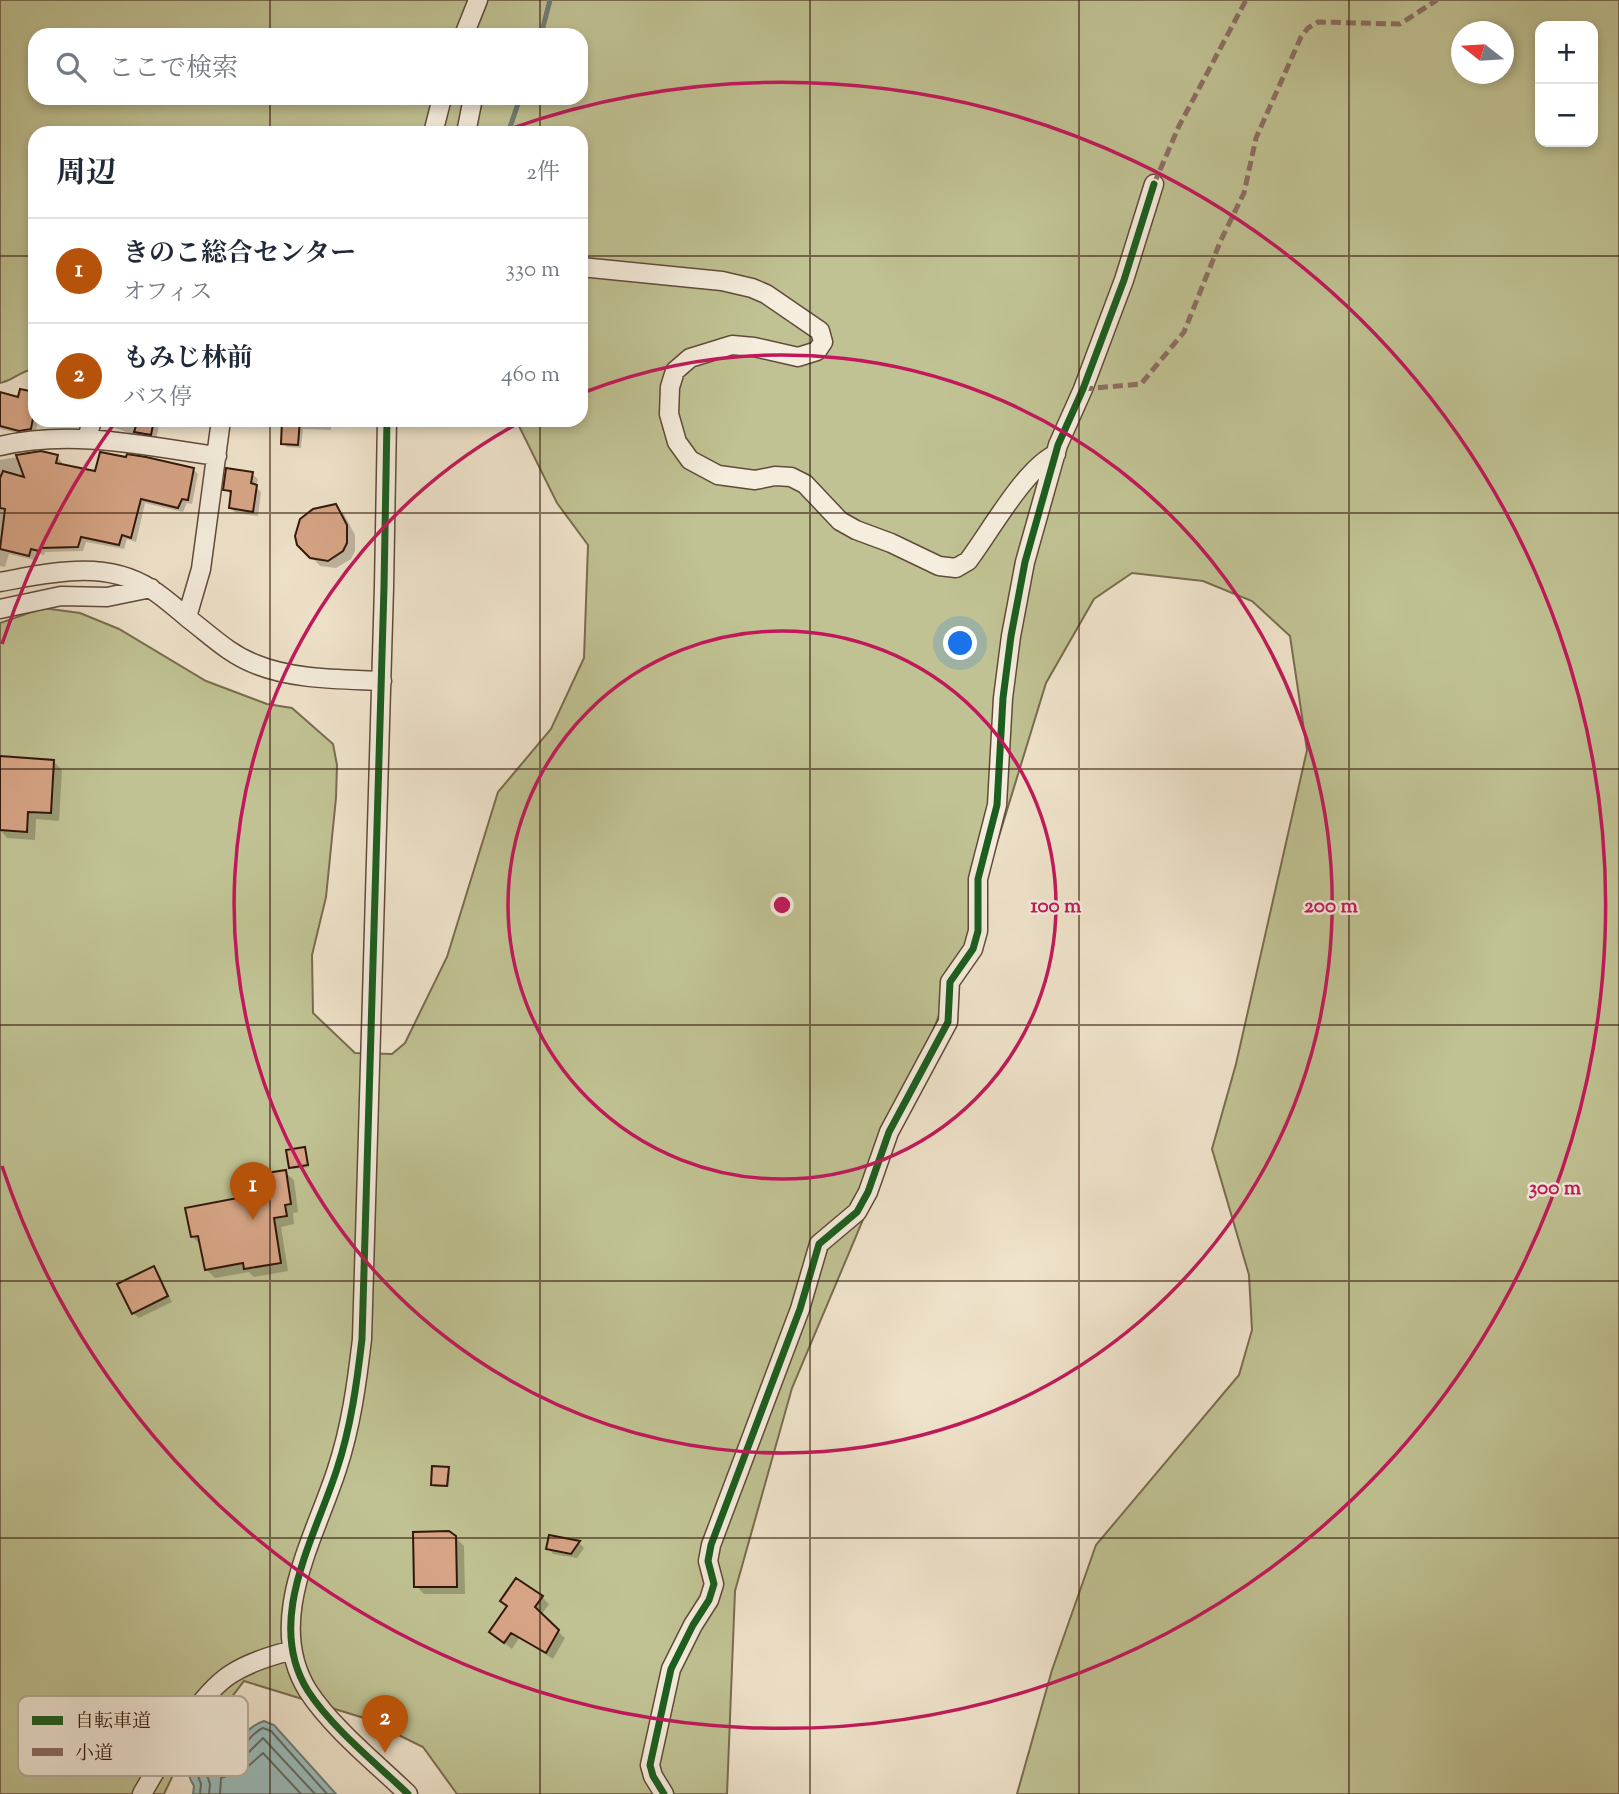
<!DOCTYPE html>
<html lang="ja">
<meta charset="utf-8">
<style>
:root{--surface:#fff;--page:#f2f2f3;--text:#1f2937;--muted:#747a83;--line:#e0e1e3;--accent:#b45309}
body{margin:0;font-family:"Sorts Mill Goudy","Noto Serif JP",serif;background:var(--page);color:var(--text)}
.controls{position:absolute;right:21px;top:21px;display:grid;overflow:hidden;border-radius:14px;box-shadow:0 4px 10px #0003}
.controls button{width:63px;height:63px;display:grid;place-items:center;padding:0;border:0;border-bottom:2px solid var(--line);background:var(--surface);color:var(--text);font:35px sans-serif}
.compass{position:absolute;left:1451px;top:21px;width:63px;height:63px;border-radius:50%;background:var(--surface);box-shadow:0 4px 10px #0003;rotate:287deg}
.you{position:absolute;left:961px;top:644px;width:24px;height:24px;margin:-18px;border:5px solid #fff;border-radius:50%;background:#1a73e8;box-shadow:0 0 0 10px #1a73e833}
.badge{display:grid;place-items:center;width:46px;height:46px;border-radius:50%;background:var(--accent);color:#fff;font-size:23px;font-weight:700}
.pin{position:absolute;translate:-50% -58px;filter:drop-shadow(0 2px 4px #0008)}
.pin::after{content:'';position:absolute;top:37px;width:24px;height:21px;background:inherit;clip-path:polygon(0 0,100% 0,50% 100%)}
.list{margin:0;padding:0;list-style:none}
h2{display:flex;justify-content:space-between;align-items:center;height:91px;margin:0;padding:0 28px;font-size:30px}
h2 small{font-size:23px;font-weight:400;color:var(--muted)}
.list li{display:grid;grid-template-columns:46px 1fr auto;gap:21px;align-items:center;box-sizing:border-box;height:105px;padding:0 28px;border-top:2px solid var(--line)}
.list b{display:block;font-size:26px;white-space:nowrap}
.list p{margin:0;font-size:23px;white-space:nowrap;color:var(--muted)}
.list em{font-size:23px;font-style:normal;color:var(--muted)}
.icon{flex:none;width:38px;height:38px;fill:none;stroke:currentColor;stroke-width:2;stroke-linecap:round;stroke-linejoin:round}
.map{position:relative;flex:none;width:1619px;height:1794px;overflow:hidden}
.search{position:absolute;background:var(--surface);box-shadow:0 4px 10px #0003;left:28px;top:28px;width:560px;height:77px;display:flex;align-items:center;gap:18px;box-sizing:border-box;padding:0 24px;border-radius:21px;color:var(--muted);font-size:26px}
.panel{position:absolute;background:var(--surface);box-shadow:0 4px 10px #0003;left:28px;top:126px;width:560px;height:301px;border-radius:21px}
.map>svg:first-child{display:block}
.green{fill:#c0c293;stroke:#796c4e;stroke-width:2;fill-rule:evenodd}
.water{fill:#9abdbc;stroke:#707b75;stroke-width:2}
.shadow{fill:#0003}
.lines{fill:none;stroke-linecap:round;stroke-linejoin:round}
.shore{stroke:#666a63;stroke-width:2}
.stream{stroke:#707b75;stroke-width:5}
.building{fill:#d7a586;stroke:#32170a;stroke-width:2}
.minor-casing{stroke:#614a3a;stroke-width:21}
.minor{stroke:#f5eddd;stroke-width:18}
.quiet{stroke:#8d6e63;stroke-width:5;stroke-dasharray:10 5;stroke-linecap:butt}
.cycleway-casing{stroke:#f5eddd;stroke-width:11}
.cycleway{stroke:#1b5e20;stroke-width:7}
.grid{fill:none;stroke:#32170a;stroke-width:2;stroke-opacity:0.55}
.ring{fill:none;stroke:#c2185b;stroke-width:3.5}
.key{fill:#f5eddd;stroke:#baad9e;stroke-width:2}
.key-label{font-size:19px;fill:#32170a}
.centre{fill:#c2185b;stroke:#f5eddd;stroke-width:3.5}
.ring-label{font-size:21px;text-anchor:middle;font-weight:bold;fill:#c2185b;stroke:#f5eddd;stroke-width:5;stroke-linejoin:round;paint-order:stroke}
</style>
<div class="map">
<svg width="1619" height="1794" viewBox="0 0 1619 1794">
<rect width="100%" height="100%" fill="#efe3cb"/>
<filter id="stains"><feTurbulence type="fractalNoise" baseFrequency=".00286" numOctaves="4"/><feColorMatrix values="0 0 0 0 .2 0 0 0 0 .09 0 0 0 0 .02 0 0 0 .5 -.17"/></filter>
<radialGradient id="worn" r=".72"><stop offset=".6" stop-color="#630" stop-opacity="0"/><stop offset="1" stop-color="#630" stop-opacity=".3"/></radialGradient>
<path class="green" d="M0,0H1619V1794H1017L1052,1670L1096,1545L1239,1375L1252,1330L1249,1275L1212,1149L1236,1064L1307,750L1290,636L1252,601L1203,581L1132,573L1094,599L1046,683L969,934L865,1215L792,1388L735,1591L727,1794H457L423,1747L364,1718L244,1681L174,1773L164,1794H0V623L43,608L80,613L119,629L206,681L267,704L292,708L333,744L337,765L336,798L326,897L312,955L313,1013L355,1053L392,1054L405,1043L447,957L498,792L551,729L584,658L588,545L557,503L516,420H581V133H35V369C21,370 13,381 0,383ZM1540,26H1593V142H1540ZM1462,32H1504V74H1462ZM35,35H581V98H35Z"/>
<path class="water" d="M264,1721L274,1725L336,1794H193L194,1786C189,1778 187,1773 193,1765C208,1746 219,1757 233,1745C244,1736 249,1726 264,1721Z"/>
<path class="shadow" d="M29,385H35V420H58V424L38,422L35,434L26,435L0,429V394L20,399L28,392Z
M108,420H157L160,422L156,439L141,437L112,427Z
M284,420H331V430L303,429L301,448L287,447L282,443Z
M41,453L57,457L62,462L61,466L96,473L193,469L198,474L192,504L187,503L183,512L145,503L136,542L127,539L124,549L86,542L83,551L45,552L44,555L36,553L34,560L9,554L5,567L0,566V460Z
M252,474L258,479L256,487L261,492L258,516L236,513L230,508L232,495L225,489Z
M335,506L344,514L355,535V551L351,559L336,568L320,566L299,544Z
M0,758L54,762L62,770L59,821L36,819L35,840L7,838L0,830Z
M304,1149L309,1167L293,1169L290,1167Z
M285,1172L294,1180L298,1212L293,1213L294,1224L281,1227L288,1271L254,1277L249,1272L215,1278L207,1270L202,1246L192,1237Z
M153,1268L158,1273L172,1302L139,1318L133,1313Z
M448,1469L450,1471L449,1487H435L433,1484Z
M455,1537L464,1546L465,1594H424L416,1586Z
M550,1537L579,1543L584,1548L577,1558L553,1554L548,1548Z
M542,1597L549,1604L541,1615L565,1638L553,1659L519,1638L512,1649L491,1632L508,1607Z"/>
<g class="lines">
<path class="shore" d="M200,1794L201,1784L197,1773C209,1754 218,1763 234,1754C246,1747 250,1733 263,1728L271,1731L327,1794
M209,1794L210,1784L207,1775L210,1769L240,1761L263,1738L315,1794
M220,1794L221,1778L245,1769L263,1753L301,1794"/>
<path class="stream" d="M541,35L550,0
M508,133L520,98"/>
</g>
<path class="building" d="M20,389L35,392V408L31,429L19,431L0,426V392L18,397Z
M138,420H154L151,435L134,432Z
M282,420H300L298,445L281,444Z
M41,451L58,455L56,463L95,471L100,452L126,457L127,454L146,457L194,468L188,500L182,499L178,508L141,499L131,538L122,535L119,545L81,537L78,547L40,548L39,551L31,549L29,556L0,549L5,509L0,508V478L3,471L24,477L16,455Z
M226,468L253,472L251,483L257,485L253,512L229,508L231,491L223,490Z
M336,504L347,525V543L343,551L328,561L310,558L297,545L295,536L300,519L313,509Z
M0,756L54,760L51,813L28,812L27,832L0,830Z
M305,1147L308,1165L289,1168L286,1150Z
M286,1170L291,1204L285,1205L287,1216L274,1218L281,1263L244,1269L243,1263L205,1270L198,1236L191,1237L185,1208L243,1197L241,1177Z
M154,1266L168,1296L132,1314L117,1284Z
M432,1466L449,1467L447,1486L431,1485Z
M449,1531L456,1536L457,1587H414L413,1532Z
M549,1535L580,1541L571,1554L546,1549Z
M516,1578L543,1596L535,1607L559,1630L546,1653L511,1633L504,1643L489,1632L507,1606L500,1601Z"/>
<g class="lines">
<defs>
<path id="minor" d="M464,35L478,0
M433,133L442,98
M466,133L473,98
M581,267L722,281L752,288L766,294L820,331L823,342L817,351L798,357L754,347L732,345L690,358L675,371L670,387L669,414L677,442L690,460L718,475L755,480L775,476L791,477L805,484L840,521L856,530L891,543L939,566L956,568L968,561C990,532 1025,468 1056,454
M387,420L384,587L362,1339C357,1382 351,1427 337,1469C315,1538 264,1621 308,1691C332,1728 377,1764 408,1794
M87,439L92,420
M0,446C72,429 145,446 217,456
M0,582C50,573 105,559 151,589C164,597 177,609 189,619C210,635 229,654 255,664C294,680 340,679 382,681
M0,609L61,596L107,597L151,588
M187,617L201,569L221,420
M142,1794C162,1759 198,1695 231,1674C250,1662 271,1656 292,1650
M664,1794L653,1776L650,1765L671,1669L693,1625L709,1600L714,1584L708,1561L711,1545L800,1309L819,1244L857,1212L868,1192L889,1132L948,1022L950,982L973,949L978,931V879L997,805L1003,698L1011,636L1025,562L1058,445L1083,389L1124,280L1154,184"/>
</defs>
<use href="#minor" class="minor-casing"/>
<use href="#minor" class="minor"/>
<path class="quiet" d="M1154,184L1179,126L1246,0
M1083,389L1141,384L1184,332L1221,240L1244,193L1256,138L1301,37L1308,28L1318,22L1400,24L1437,0"/>
<defs>
<path id="cycleway" d="M387,420L384,587L362,1339C357,1382 351,1427 337,1469C315,1538 264,1621 308,1691C332,1728 377,1764 408,1794
M664,1794L653,1776L650,1765L671,1669L693,1625L709,1600L714,1584L708,1561L711,1545L800,1309L819,1244L857,1212L868,1192L889,1132L948,1022L950,982L973,949L978,931V879L997,805L1003,698L1011,636L1025,562L1058,445L1083,389L1124,280L1154,184"/>
</defs>
<use href="#cycleway" class="cycleway-casing"/>
<use href="#cycleway" class="cycleway"/>
</g>
<path class="grid" d="M270,0V35M540,0V35M810,0V1794M1079,0V1794M1349,0V1794M270,98V133M540,98V133M0,256H35M581,256H1619M270,420V1794M540,420V1794M0,513H1619M0,769H1619M0,1025H1619M0,1281H1619M0,1538H1619"/>
<g class="ring">
<circle cx="782" cy="905" r="274"/>
<path d="M585 392A549 549 0 1 1 524 420"/>
<path d="M2 644A823 823 0 0 1 116 421M501 132A823 823 0 1 1 2 1166"/>
</g>
<rect x="18" y="1696" width="230" height="80" rx="10" class="key"/>
<rect x="32" y="1716" width="31" height="9" fill="#1b5e20"/>
<rect x="32" y="1748" width="31" height="8" fill="#8d6e63"/>
<g class="key-label">
<text x="75" y="1727">自転車道</text>
<text x="75" y="1759">小道</text>
</g>
<circle cx="782" cy="905" r="10" class="centre"/>
<g class="ring-label">
<text x="1056" y="912">100 m</text>
<text x="1331" y="912">200 m</text>
<text x="1555" y="1194">300 m</text>
</g>
<rect width="100%" height="100%" filter="url(#stains)"/>
<rect width="100%" height="100%" fill="url(#worn)"/>
</svg>
<div class="controls">
<button>+</button>
<button>−</button>
</div>
<svg class="compass" viewBox="-18 -18 36 36"><path d="M0-13l5 13h-10z" fill="#e53935"/><path d="M0 13l5-13h-10z" fill="#747a83"/></svg>
<div class="you"></div>
<div class="pin badge" style="left:253px;top:1220px">1</div>
<div class="pin badge" style="left:385px;top:1753px">2</div>
<div class="search"><svg class="icon" aria-label="search" viewBox="0 0 24 24"><circle cx="10" cy="10" r="6"/><path d="M15 15l6 6"/></svg>ここで検索</div>
<section class="panel">
<h2>周辺<small>2件</small></h2>
<ul class="list">
<li><span class="badge">1</span><div><b>きのこ総合センター</b><p>オフィス</p></div><em>330 m</em></li>
<li><span class="badge">2</span><div><b>もみじ林前</b><p>バス停</p></div><em>460 m</em></li>
</ul>
</section>
</div>
